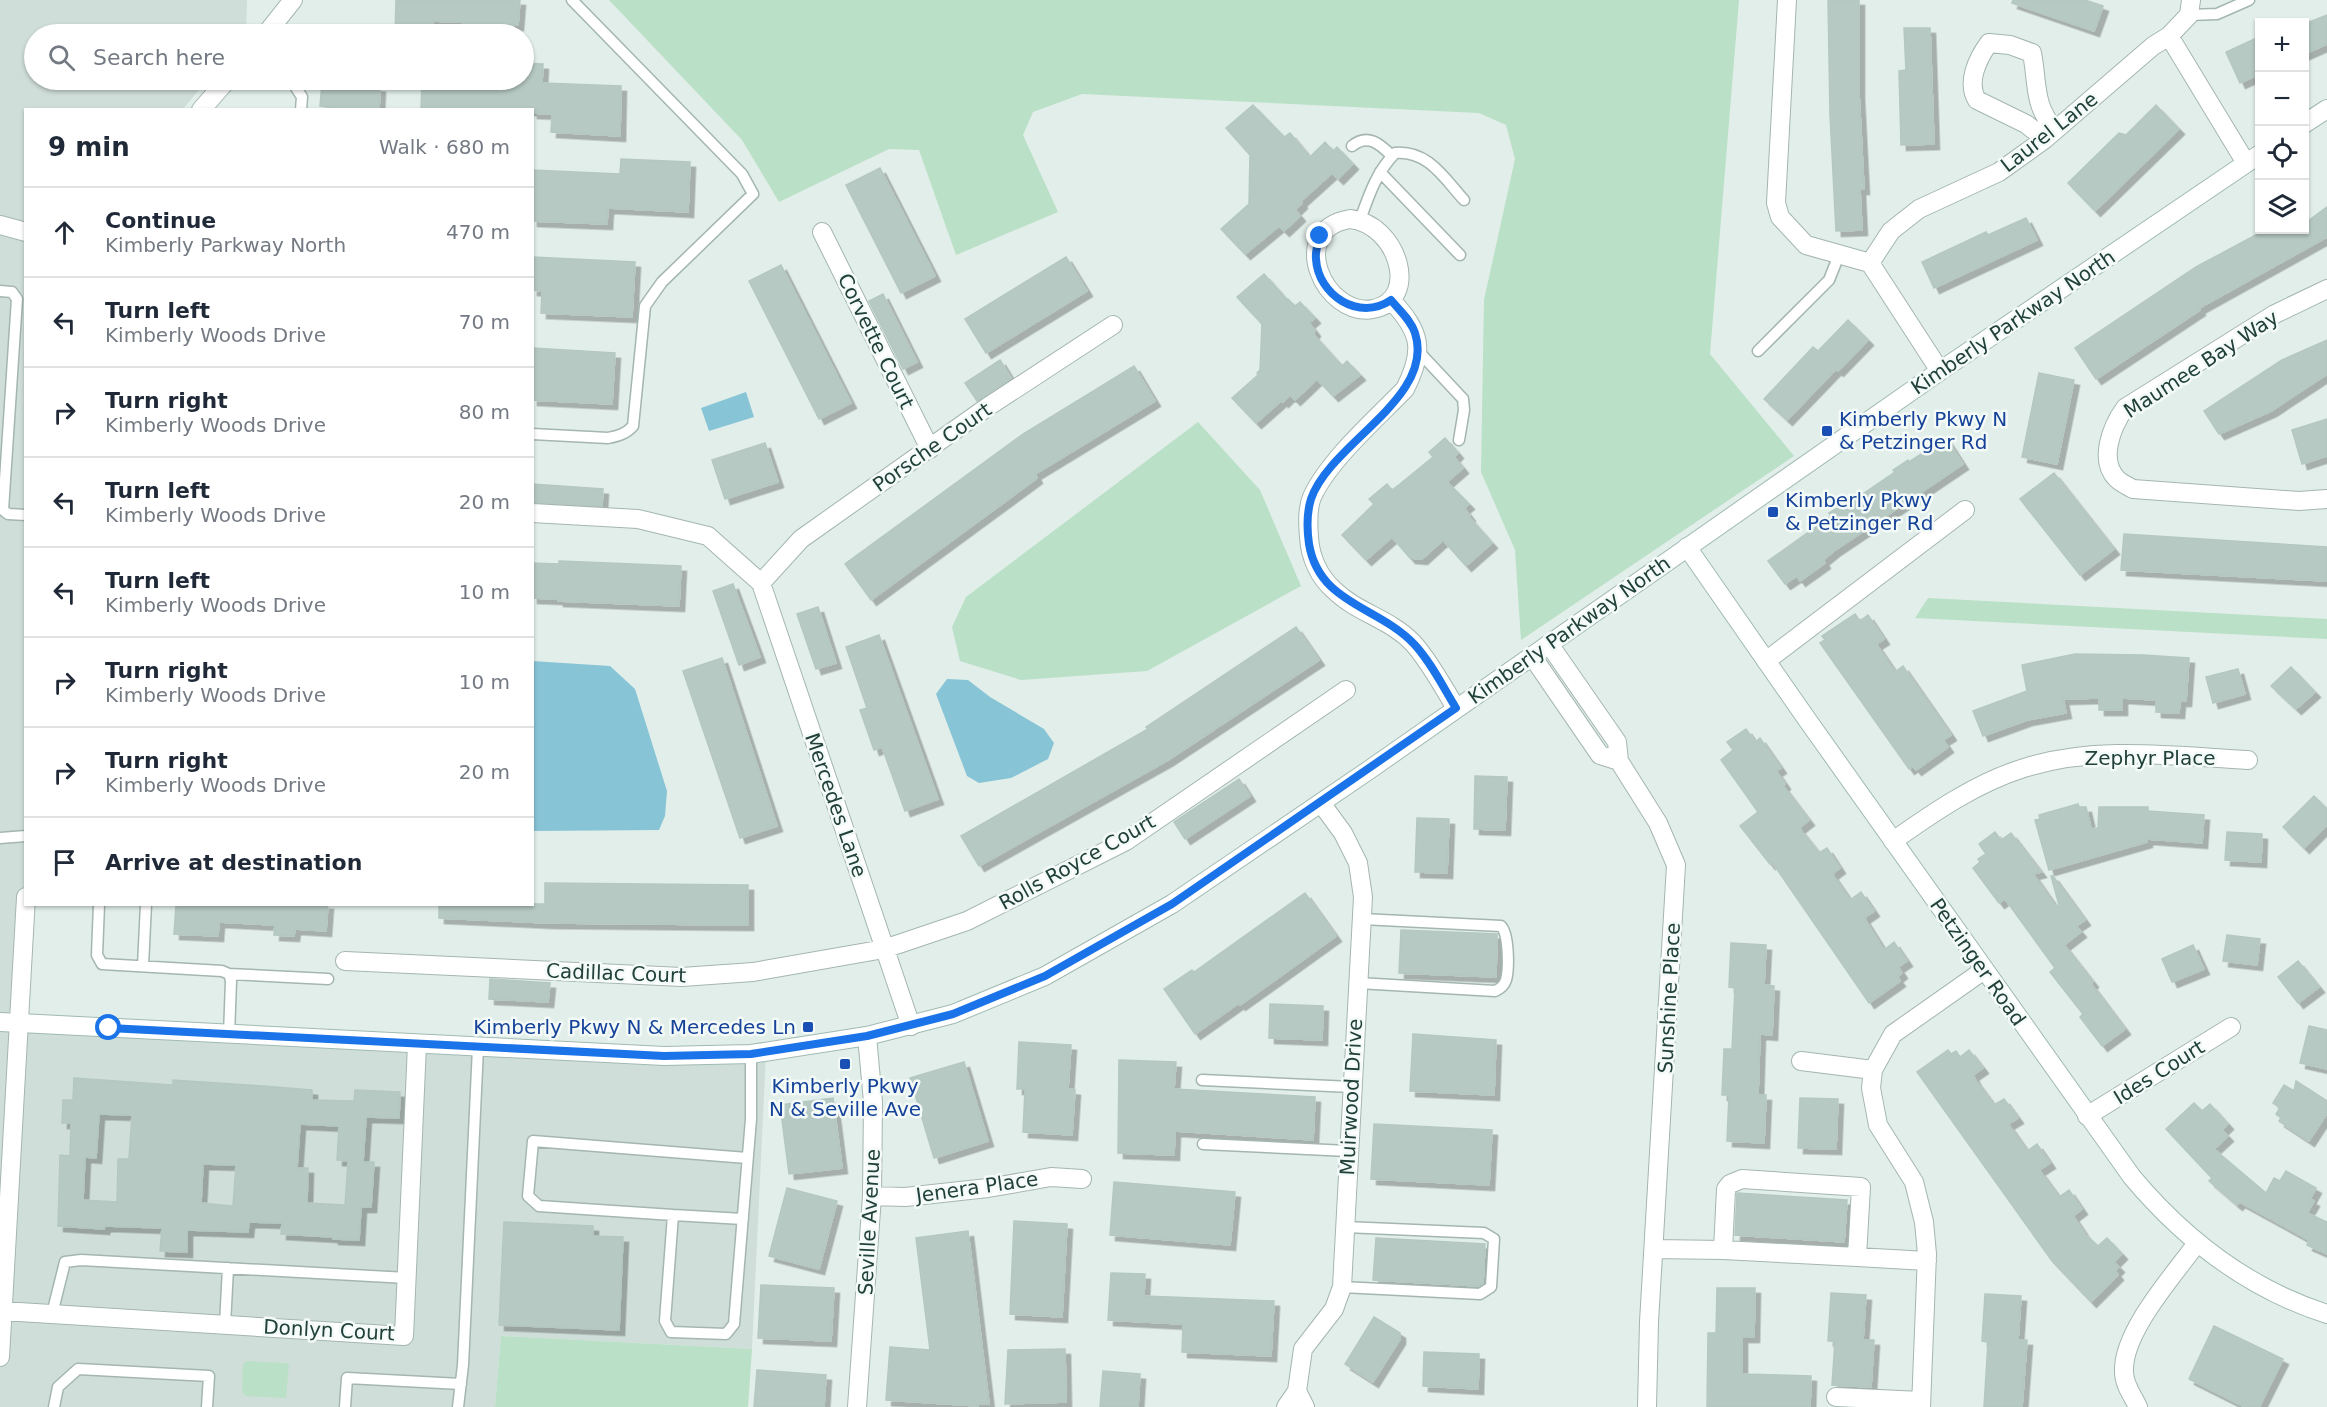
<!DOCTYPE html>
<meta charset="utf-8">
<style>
:root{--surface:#fff;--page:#f6f6f7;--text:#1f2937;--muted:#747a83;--line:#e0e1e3}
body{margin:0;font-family:"DejaVu Sans",sans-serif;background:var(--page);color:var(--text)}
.controls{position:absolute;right:18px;top:18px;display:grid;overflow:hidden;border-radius:0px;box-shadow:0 2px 4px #0004}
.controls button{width:54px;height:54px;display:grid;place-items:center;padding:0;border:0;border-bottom:2px solid var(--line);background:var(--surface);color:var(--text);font:30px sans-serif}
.stop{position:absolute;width:18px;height:18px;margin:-14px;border:4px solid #1a73e8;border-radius:50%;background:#fff}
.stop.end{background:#1a73e8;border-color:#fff;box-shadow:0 2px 6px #0008}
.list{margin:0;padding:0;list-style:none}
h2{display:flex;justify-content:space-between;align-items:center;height:78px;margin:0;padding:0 24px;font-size:26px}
h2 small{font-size:20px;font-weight:400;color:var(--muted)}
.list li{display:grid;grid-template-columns:39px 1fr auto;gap:18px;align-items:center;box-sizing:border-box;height:90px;padding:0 24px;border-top:2px solid var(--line)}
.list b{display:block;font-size:22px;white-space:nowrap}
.list p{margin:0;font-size:20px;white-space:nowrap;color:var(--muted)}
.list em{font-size:20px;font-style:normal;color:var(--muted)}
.icon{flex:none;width:33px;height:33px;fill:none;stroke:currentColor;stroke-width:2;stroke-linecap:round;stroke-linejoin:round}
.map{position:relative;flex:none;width:2327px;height:1407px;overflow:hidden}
.search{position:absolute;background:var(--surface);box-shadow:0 2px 4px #0004;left:24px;top:24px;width:510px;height:66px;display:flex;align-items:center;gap:15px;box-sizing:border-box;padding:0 21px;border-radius:33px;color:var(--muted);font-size:22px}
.panel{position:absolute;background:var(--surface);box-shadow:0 2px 4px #0004;left:24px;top:108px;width:510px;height:798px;border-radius:0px}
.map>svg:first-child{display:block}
.built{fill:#d0ded9}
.green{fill:#bae0c7}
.water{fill:#87c4d6}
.building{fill:#b7c9c3;stroke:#b4c8c1;stroke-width:1.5;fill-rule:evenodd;filter:url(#shadow)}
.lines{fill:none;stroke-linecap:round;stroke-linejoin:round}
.lane-casing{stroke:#a4b6b1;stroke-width:13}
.street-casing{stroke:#a4b6b1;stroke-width:20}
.secondary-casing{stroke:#a0bab3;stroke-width:20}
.lane{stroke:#fff;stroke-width:10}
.street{stroke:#fff;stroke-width:18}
.secondary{stroke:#fff;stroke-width:18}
.route{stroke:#1a73e8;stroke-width:8}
.transit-dot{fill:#1a4fb4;stroke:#f3faf7;stroke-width:2}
.labels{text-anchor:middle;stroke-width:5;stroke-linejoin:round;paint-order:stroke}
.street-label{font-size:20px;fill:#21403a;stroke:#f3faf7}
.transit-label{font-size:20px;fill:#164399;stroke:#f3faf7;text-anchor:start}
</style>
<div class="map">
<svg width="2327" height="1407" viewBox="0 0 2327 1407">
<defs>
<filter id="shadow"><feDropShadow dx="5.5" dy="5.5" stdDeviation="0" flood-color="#0004"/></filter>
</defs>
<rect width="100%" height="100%" fill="#e2eee9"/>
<path class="built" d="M0,0H247L246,32L244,34H34V80H207L183,109L26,110V877L18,1025L766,1052L752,1349L501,1336L495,1407H0Z"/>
<path class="green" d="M609,0H1739L1710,354L1794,456L1521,640L1515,550L1481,472L1484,300L1515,159L1506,125L1479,113L1082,94L1033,112L1023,135L1058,212L956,255L919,150L889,149L779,202L742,140Z
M1198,422L1260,490L1301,586L1147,671L1021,680L960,661L952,627L966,597Z
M1928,598L2327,619V639L1915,618Z
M501,1336L752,1349L748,1407H495Z
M246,1361L286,1363L289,1365L286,1398L245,1396L242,1391L243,1364Z"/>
<path class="water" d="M746,392L754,417L709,431L701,408Z
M532,661L610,666L635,689L667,791L665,816L659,830L533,831Z
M947,679L968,680L990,697L1044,729L1054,743L1048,759L1011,778L979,783L967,776L936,694Z"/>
<path class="building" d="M396,0H520L518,25L433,21V34H395Z
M1828,0H1859V93L1864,189H1860L1862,230L1836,231L1830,115Z
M2013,0H2085L2103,6L2094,31L2012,3Z
M2327,15V44L2304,54V24Z
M1904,28H1930L1934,144L1901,145L1899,71L1906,70Z
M2259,37V74L2240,83L2226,52Z
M524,63L543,64L542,83L621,86L620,136L551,132L552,114L532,113V110H421L422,80H524Z
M322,83L380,87L379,110H328L329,107L320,106Z
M1253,105L1284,137L1290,133L1310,157L1325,142L1333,151L1337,147L1353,164L1338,179L1332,173L1301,201L1302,203L1295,210L1300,216L1284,231L1279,226L1245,254L1221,229L1249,204L1250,155L1226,128Z
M2156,105L2179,129L2095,211L2068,183L2119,133L2126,135Z
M621,159L690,162L688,212L608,208L607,224L532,221V170L620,174Z
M880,168L935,276L901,293L846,185Z
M2327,207V237L2199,308L2200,310L2096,379L2075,348L2196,267L2265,230H2304V224Z
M2026,218L2037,240L1934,288L1922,262L1986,232L1988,235Z
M532,257L635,262L632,317L541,313L542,291L532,290Z
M1066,257L1087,291L986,353L965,319Z
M781,265L851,403L819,419L749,281Z
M1264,274L1287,300L1288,299L1295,306L1300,302L1315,318L1309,323L1315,331L1313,334L1342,366L1347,361L1360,375L1333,396L1317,379L1295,400L1290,395L1283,402L1282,400L1256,423L1232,398L1258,375L1257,373L1260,370L1262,324L1237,297Z
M883,294L917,362L903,369L869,301Z
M1848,320L1868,340L1838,371L1836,369L1787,420L1764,399L1813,347L1818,351Z
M2327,340V374L2271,411L2219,434L2204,411L2282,360Z
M532,348L615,353L612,404L532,400Z
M1000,360L1011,378L977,401L965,383Z
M1134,366L1155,401L1035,474L1037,478L871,600L845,564L1023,434Z
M2039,373L2074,380L2057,464L2022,457Z
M2327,419V456L2302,464L2292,430Z
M1445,438L1458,453L1454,457L1463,468L1447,482L1469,504L1464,508L1470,516L1469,517L1492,543L1466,566L1443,540L1422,559L1410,558L1392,537L1366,560L1342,535L1374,504L1369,499L1387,484L1392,490L1400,484L1433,457L1429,452Z
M1946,438L1963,464L1834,551L1823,560L1825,563L1800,581L1797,576L1785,584L1768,561L1831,516L1829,513L1844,504L1845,506L1895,472L1893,470L1908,460L1909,462Z
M765,443L778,482L725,499L712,460Z
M2054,473L2114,549L2080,575L2020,499Z
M532,484L603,489L602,506L532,502Z
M2124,534L2327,547V581L2121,570Z
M559,561L681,566L679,606L558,601V599L532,598V563L559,564Z
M733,584L760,657L739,665L713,591Z
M818,607L836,663L816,669L797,614Z
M1855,614L1860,621L1868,615L1884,639L1876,644L1895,672L1903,666L1951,735L1943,740L1948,747L1916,770L1913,766L1909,769L1820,643L1825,640L1822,636Z
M1296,627L1319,660L1168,760L979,866L961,836L1148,729L1146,727Z
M879,635L938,799L905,811L882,747L874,750L860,710L867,708L846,647Z
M2075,654L2143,655L2189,658L2186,701H2180L2179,713L2156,712V700L2122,698V710H2099V698L2063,699L2066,713L2027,720L1983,736L1973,711L2027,691L2022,665Z
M722,658L777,826L740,838L683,671Z
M2291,667L2315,692L2296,709L2271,686Z
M2238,669L2245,694L2213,703L2206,677Z
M1746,729L1755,742L1760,738L1781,768L1776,771L1785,784L1783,786L1809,820L1799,828L1819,853L1827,848L1840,868L1832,874L1850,900L1861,892L1874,911L1864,918L1884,950L1894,942L1907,961L1898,967L1902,973L1897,977L1900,981L1869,1003L1772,862L1770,864L1740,826L1758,812L1721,760L1733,750L1727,742Z
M1475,776L1507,777L1505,830L1474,829Z
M1239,779L1250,796L1185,839L1174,822Z
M2314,796L2327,809V825L2304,848L2283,827Z
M2078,804L2079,807H2086L2091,829L2098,828L2099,807H2148V811L2204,815L2202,843L2147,839V842L2049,870L2035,820L2040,819L2039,815Z
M1417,818L1449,819L1447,873L1415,872Z
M1995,832L2001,840L2011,833L2041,872L2033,874L2056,907L2059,905L2051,876H2053L2085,920L2076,926L2081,932L2064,945L2093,982L2091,984L2125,1029L2102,1046L2080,1017L2083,1014L2050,972L2055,968L2005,899L1999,903L1973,868L1980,862L1978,859L1986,854L1979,844Z
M2227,832L2262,834L2261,862L2225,860Z
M545,883L748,885V925L548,923L439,918V904H545Z
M1305,893L1336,936L1240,1005L1239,1003L1195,1034L1164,989L1192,970L1194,972Z
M176,904H328L326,931L295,929L294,936L274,935L275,925L219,922L218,936L174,934Z
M1401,930L1497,934L1496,977L1399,973Z
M2227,935L2260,939L2257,965L2223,961Z
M1731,943L1766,945L1764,985L1774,986L1772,1035L1760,1034L1758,1095H1766L1764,1143L1727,1141L1729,1095H1722L1724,1049H1732L1735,988L1729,987Z
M2193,945L2204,969L2172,982L2162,959Z
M2298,961L2319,987L2298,1003L2278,977Z
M490,979L550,983L548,1002L489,999Z
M1270,1004L1323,1006L1322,1040L1269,1038Z
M2309,1026L2327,1030V1069L2300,1063Z
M1413,1034L1496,1040L1494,1095L1410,1091Z
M1019,1042L1071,1045L1068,1089L1075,1090L1072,1135L1023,1132L1025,1089H1017Z
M1948,1050L1951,1054L1956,1051L1960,1057L1969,1050L1983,1068L1973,1075L1976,1081L1994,1105L2004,1099L2018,1118L2008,1124L2027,1151L2037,1144L2050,1163L2039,1170L2059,1197L2069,1190L2082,1209L2073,1216L2085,1234L2098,1246L2107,1238L2122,1254L2114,1262L2119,1267L2115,1271L2118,1275L2091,1302L2052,1261L1917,1072Z
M1119,1060L1176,1062L1174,1089L1315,1097L1313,1140L1175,1131L1174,1155L1118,1153Z
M964,1062L988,1141L934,1158L910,1078Z
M74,1078L173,1085V1080L263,1086L312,1090V1100L354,1101L355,1090L400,1092L399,1118L366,1117L363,1162H374L371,1207H361L359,1240L333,1239V1237L281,1234L282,1223L249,1222L248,1232L187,1230V1252L160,1251L162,1228L105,1226L104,1229L58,1226L60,1155L70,1156L71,1123H62L63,1100H73ZM99,1114L132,1115L129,1159H118L117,1202L83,1200L85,1157L96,1158ZM300,1124L339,1126L337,1160L348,1161L345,1205L307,1203L308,1168H297ZM203,1164L236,1165L233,1206L201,1203Z
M2296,1081L2327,1101V1113L2309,1141L2279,1121L2281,1118L2276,1114L2280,1108L2273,1103L2284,1085L2294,1091Z
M833,1098L842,1168L789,1174L780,1105Z
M1800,1098L1838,1099L1836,1149L1798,1148Z
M2194,1103L2202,1111L2210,1104L2228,1124L2222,1130L2228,1136L2214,1149L2266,1193L2274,1178L2280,1181L2286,1171L2316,1188L2310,1199L2314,1201L2307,1213L2327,1222V1254L2307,1245L2309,1240L2240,1202L2237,1205L2209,1181L2212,1178L2166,1129Z
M1374,1124L1492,1130L1489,1185L1371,1179Z
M1114,1182L1235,1192L1230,1245L1110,1235Z
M787,1188L837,1201L819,1269L769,1256Z
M1737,1193L1847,1200L1844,1242L1735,1235Z
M1014,1221L1067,1224L1062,1317L1010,1314Z
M504,1222L593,1226V1236L623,1237L619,1330L499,1325Z
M968,1231L989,1404H978V1406L886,1400L890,1347L930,1350L916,1238Z
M1376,1238L1485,1244L1483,1283L1479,1286L1373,1280Z
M1111,1273L1145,1274L1144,1296L1274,1301L1271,1356L1182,1352L1183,1324L1108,1320Z
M761,1285L834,1288L831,1341L758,1338Z
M1717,1288H1755L1754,1337H1742V1374L1811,1376L1810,1407H1707L1708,1333H1716Z
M1831,1293L1866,1295L1863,1340H1874L1871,1387L1832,1385L1835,1341H1828Z
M1985,1294L2021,1296L2018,1340H2027L2022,1407H1984L1988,1342L1982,1341Z
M1374,1317L1400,1333V1339L1373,1382L1345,1364Z
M2214,1326L2283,1359L2259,1407H2245L2189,1379Z
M1065,1349L1066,1402L1005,1404L1008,1350Z
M1424,1352L1479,1354L1478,1389L1423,1386Z
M757,1370L826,1375L824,1407H754Z
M1103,1371L1140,1374L1138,1407H1100Z"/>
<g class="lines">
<defs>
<path id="lane" d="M2189,15L2217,14L2249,0
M291,80L302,97L301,110
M1352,146C1368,133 1380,144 1392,156
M1380,172L1460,255
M1360,220C1369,195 1376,173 1395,153C1428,150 1444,178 1464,200
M0,291L12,292L17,299L3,510L8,514L26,515
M1758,351L1829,280L1839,255
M1419,352L1463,399L1464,410L1459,440
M532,434L608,438C618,436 626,434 633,426L645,306L662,282L753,194L742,174L572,0
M0,838L26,836
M99,904L97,955L102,964L222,971L229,974L231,981L229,1035
M143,966L146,904
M229,974L328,979
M1358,983L1495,991C1500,989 1504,986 1506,980C1509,969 1509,934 1501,926L1362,919
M1202,1080L1352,1087
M1203,1144L1348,1151
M747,1158L533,1141L528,1196L539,1206L673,1215L665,1321L671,1332L726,1334L734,1324L751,1119V1054
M673,1215L743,1219
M1342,1287L1480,1294L1491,1287L1494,1239L1484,1233L1345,1227
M52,1314L65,1262L81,1260L407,1278
M225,1325L228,1268
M54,1407L58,1387L78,1369L209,1376L207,1407
M345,1407L347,1378L461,1384
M458,1407L463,1365L478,1048"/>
<path id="street" d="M1787,0L1776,203L1780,217L1806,245L1870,263L1940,371
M266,34L293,0
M2169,36L2246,163
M201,110L227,80
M2045,139L2026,124L1977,100C1966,82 1978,58 1989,43L2010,45L2032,53C2038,84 2033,105 2055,130
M1350,219C1398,224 1421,300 1373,309C1325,318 1285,230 1350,219Z
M0,225L26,232
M822,232L930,449
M1870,263L1891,231L1919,209L1999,172L2045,139L2153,46L2169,36L2189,15L2191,0
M2327,289L2275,314L2125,408C2112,426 2098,460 2117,479C2121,483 2128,486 2133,489L2299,501L2327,499
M1391,300C1421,332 1425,350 1405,389C1377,418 1328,461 1312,497C1307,509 1308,524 1309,537C1310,557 1319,577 1334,590C1357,613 1389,618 1413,643C1430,662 1443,687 1456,708
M532,513L638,519L708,536L761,583L911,1026
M761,583L801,539L986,408L1113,325
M1549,644L1617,742L1619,761L1658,823L1676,865L1649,1322L1647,1407
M1532,656L1600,755L1619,761
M1766,661L1965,510
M1893,841C1934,812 1976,783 2024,768C2096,745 2174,756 2248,760
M345,961L682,977L753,972L884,949L967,921L1126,841L1346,690
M1801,1061L1873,1070L1893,1034L1984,970
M1873,1070L1871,1088L1878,1125L1914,1182L1924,1222L1927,1254L1921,1407
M2087,1116L2231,1027
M1742,1179L1861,1187L1857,1257L1723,1250L1726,1189L1730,1184Z
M872,1196L905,1197L988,1188L1051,1177L1082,1179
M1654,1249L1723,1250
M1857,1257L1927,1261
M3,1311L404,1336L417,1045
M0,1357L26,897
M1297,1391L1303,1349L1334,1309L1342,1287L1363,897L1358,863L1343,833L1321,803
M1836,1397L1921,1401
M857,1407L872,1196L873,1102L867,1036
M1286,1407L1297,1391L1305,1407
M2138,1407C2133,1396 2124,1385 2124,1372C2122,1332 2174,1275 2197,1243"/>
<path id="secondary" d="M2304,124L2327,109
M1687,547L1806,718L2132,1177C2184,1239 2249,1289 2327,1314
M0,1022L664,1056L751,1054L867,1036L953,1014L1045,976L1172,904L1369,770L1940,371L2260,154"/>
</defs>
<use href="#lane" class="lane-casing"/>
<use href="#street" class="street-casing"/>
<use href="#secondary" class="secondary-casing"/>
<use href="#lane" class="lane"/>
<use href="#street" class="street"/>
<use href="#secondary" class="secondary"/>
</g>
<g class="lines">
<path class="route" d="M109,1028L664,1056L751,1054L867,1036L953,1014L1045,976L1172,904L1456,708C1443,687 1431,662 1414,644C1378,606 1319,604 1309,544C1307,530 1307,512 1311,499C1330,443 1436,398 1415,333C1411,320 1399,310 1391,300C1359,322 1318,295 1316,259C1315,251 1318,243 1320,236"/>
</g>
<g class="transit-dot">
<rect x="1821" y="425" width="12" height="12" rx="3"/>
<rect x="1767" y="506" width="12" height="12" rx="3"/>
<rect x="802" y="1021" width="12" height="12" rx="3"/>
<rect x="839" y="1058" width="12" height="12" rx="3"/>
</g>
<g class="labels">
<g class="street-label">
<text transform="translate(2049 132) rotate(-38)" y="7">Laurel Lane</text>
<text transform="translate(2013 322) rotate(-34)" y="7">Kimberly Parkway North</text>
<text transform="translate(876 341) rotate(64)" y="7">Corvette Court</text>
<text transform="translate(2201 364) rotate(-33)" y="7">Maumee Bay Way</text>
<text transform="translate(932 447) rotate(-35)" y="7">Porsche Court</text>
<text transform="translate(1569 630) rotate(-35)" y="7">Kimberly Parkway North</text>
<text x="2150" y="765">Zephyr Place</text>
<text transform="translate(836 805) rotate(71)" y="7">Mercedes Lane</text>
<text transform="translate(1077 862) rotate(-29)" y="7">Rolls Royce Court</text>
<text transform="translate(1978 962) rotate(55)" y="7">Petzinger Road</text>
<text transform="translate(616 973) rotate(2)" y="7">Cadillac Court</text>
<text transform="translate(1669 998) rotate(-87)" y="7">Sunshine Place</text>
<text transform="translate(2159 1072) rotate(-32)" y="7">Ides Court</text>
<text transform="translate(1351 1097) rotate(-87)" y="7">Muirwood Drive</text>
<text transform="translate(977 1187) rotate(-8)" y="7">Jenera Place</text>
<text transform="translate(869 1222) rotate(-87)" y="7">Seville Avenue</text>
<text transform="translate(329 1330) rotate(3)" y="7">Donlyn Court</text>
</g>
<g class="transit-label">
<text x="1839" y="426">Kimberly Pkwy N<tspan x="1839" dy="23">&amp; Petzinger Rd</tspan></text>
<text x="1785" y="507">Kimberly Pkwy<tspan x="1785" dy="23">&amp; Petzinger Rd</tspan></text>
<text x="796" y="1034" text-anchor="end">Kimberly Pkwy N &amp; Mercedes Ln</text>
<text x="845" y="1093" text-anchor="middle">Kimberly Pkwy<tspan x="845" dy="23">N &amp; Seville Ave</tspan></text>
</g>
</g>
</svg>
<div class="controls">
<button>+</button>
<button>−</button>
<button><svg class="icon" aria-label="locate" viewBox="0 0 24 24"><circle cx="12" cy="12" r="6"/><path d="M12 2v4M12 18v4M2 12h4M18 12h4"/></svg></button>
<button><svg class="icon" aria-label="layers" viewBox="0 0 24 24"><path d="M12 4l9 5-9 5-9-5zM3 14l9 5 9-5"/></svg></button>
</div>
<div class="stop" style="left:109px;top:1028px"></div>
<div class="stop end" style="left:1320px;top:236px"></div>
<div class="search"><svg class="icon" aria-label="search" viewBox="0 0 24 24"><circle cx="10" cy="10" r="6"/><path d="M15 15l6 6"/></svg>Search here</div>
<section class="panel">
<h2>9 min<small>Walk · 680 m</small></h2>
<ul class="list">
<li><svg class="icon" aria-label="ahead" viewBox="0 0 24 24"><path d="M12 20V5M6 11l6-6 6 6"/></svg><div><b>Continue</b><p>Kimberly Parkway North</p></div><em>470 m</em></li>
<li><svg class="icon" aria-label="left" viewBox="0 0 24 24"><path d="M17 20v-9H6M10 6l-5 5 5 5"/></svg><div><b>Turn left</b><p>Kimberly Woods Drive</p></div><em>70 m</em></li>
<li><svg class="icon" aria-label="right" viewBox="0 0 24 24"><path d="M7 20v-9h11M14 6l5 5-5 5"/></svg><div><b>Turn right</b><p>Kimberly Woods Drive</p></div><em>80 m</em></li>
<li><svg class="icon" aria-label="left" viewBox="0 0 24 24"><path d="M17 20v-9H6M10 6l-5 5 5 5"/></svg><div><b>Turn left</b><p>Kimberly Woods Drive</p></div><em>20 m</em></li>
<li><svg class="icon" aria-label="left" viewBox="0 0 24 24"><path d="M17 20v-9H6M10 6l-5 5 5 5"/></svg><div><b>Turn left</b><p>Kimberly Woods Drive</p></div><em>10 m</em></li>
<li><svg class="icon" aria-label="right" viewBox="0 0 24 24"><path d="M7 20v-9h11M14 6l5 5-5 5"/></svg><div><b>Turn right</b><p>Kimberly Woods Drive</p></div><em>10 m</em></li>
<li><svg class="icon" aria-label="right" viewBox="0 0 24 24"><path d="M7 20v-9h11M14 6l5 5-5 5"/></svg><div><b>Turn right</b><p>Kimberly Woods Drive</p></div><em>20 m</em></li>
<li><svg class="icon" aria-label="arrive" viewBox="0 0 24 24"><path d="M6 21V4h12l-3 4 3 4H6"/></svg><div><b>Arrive at destination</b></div></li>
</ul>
</section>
</div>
